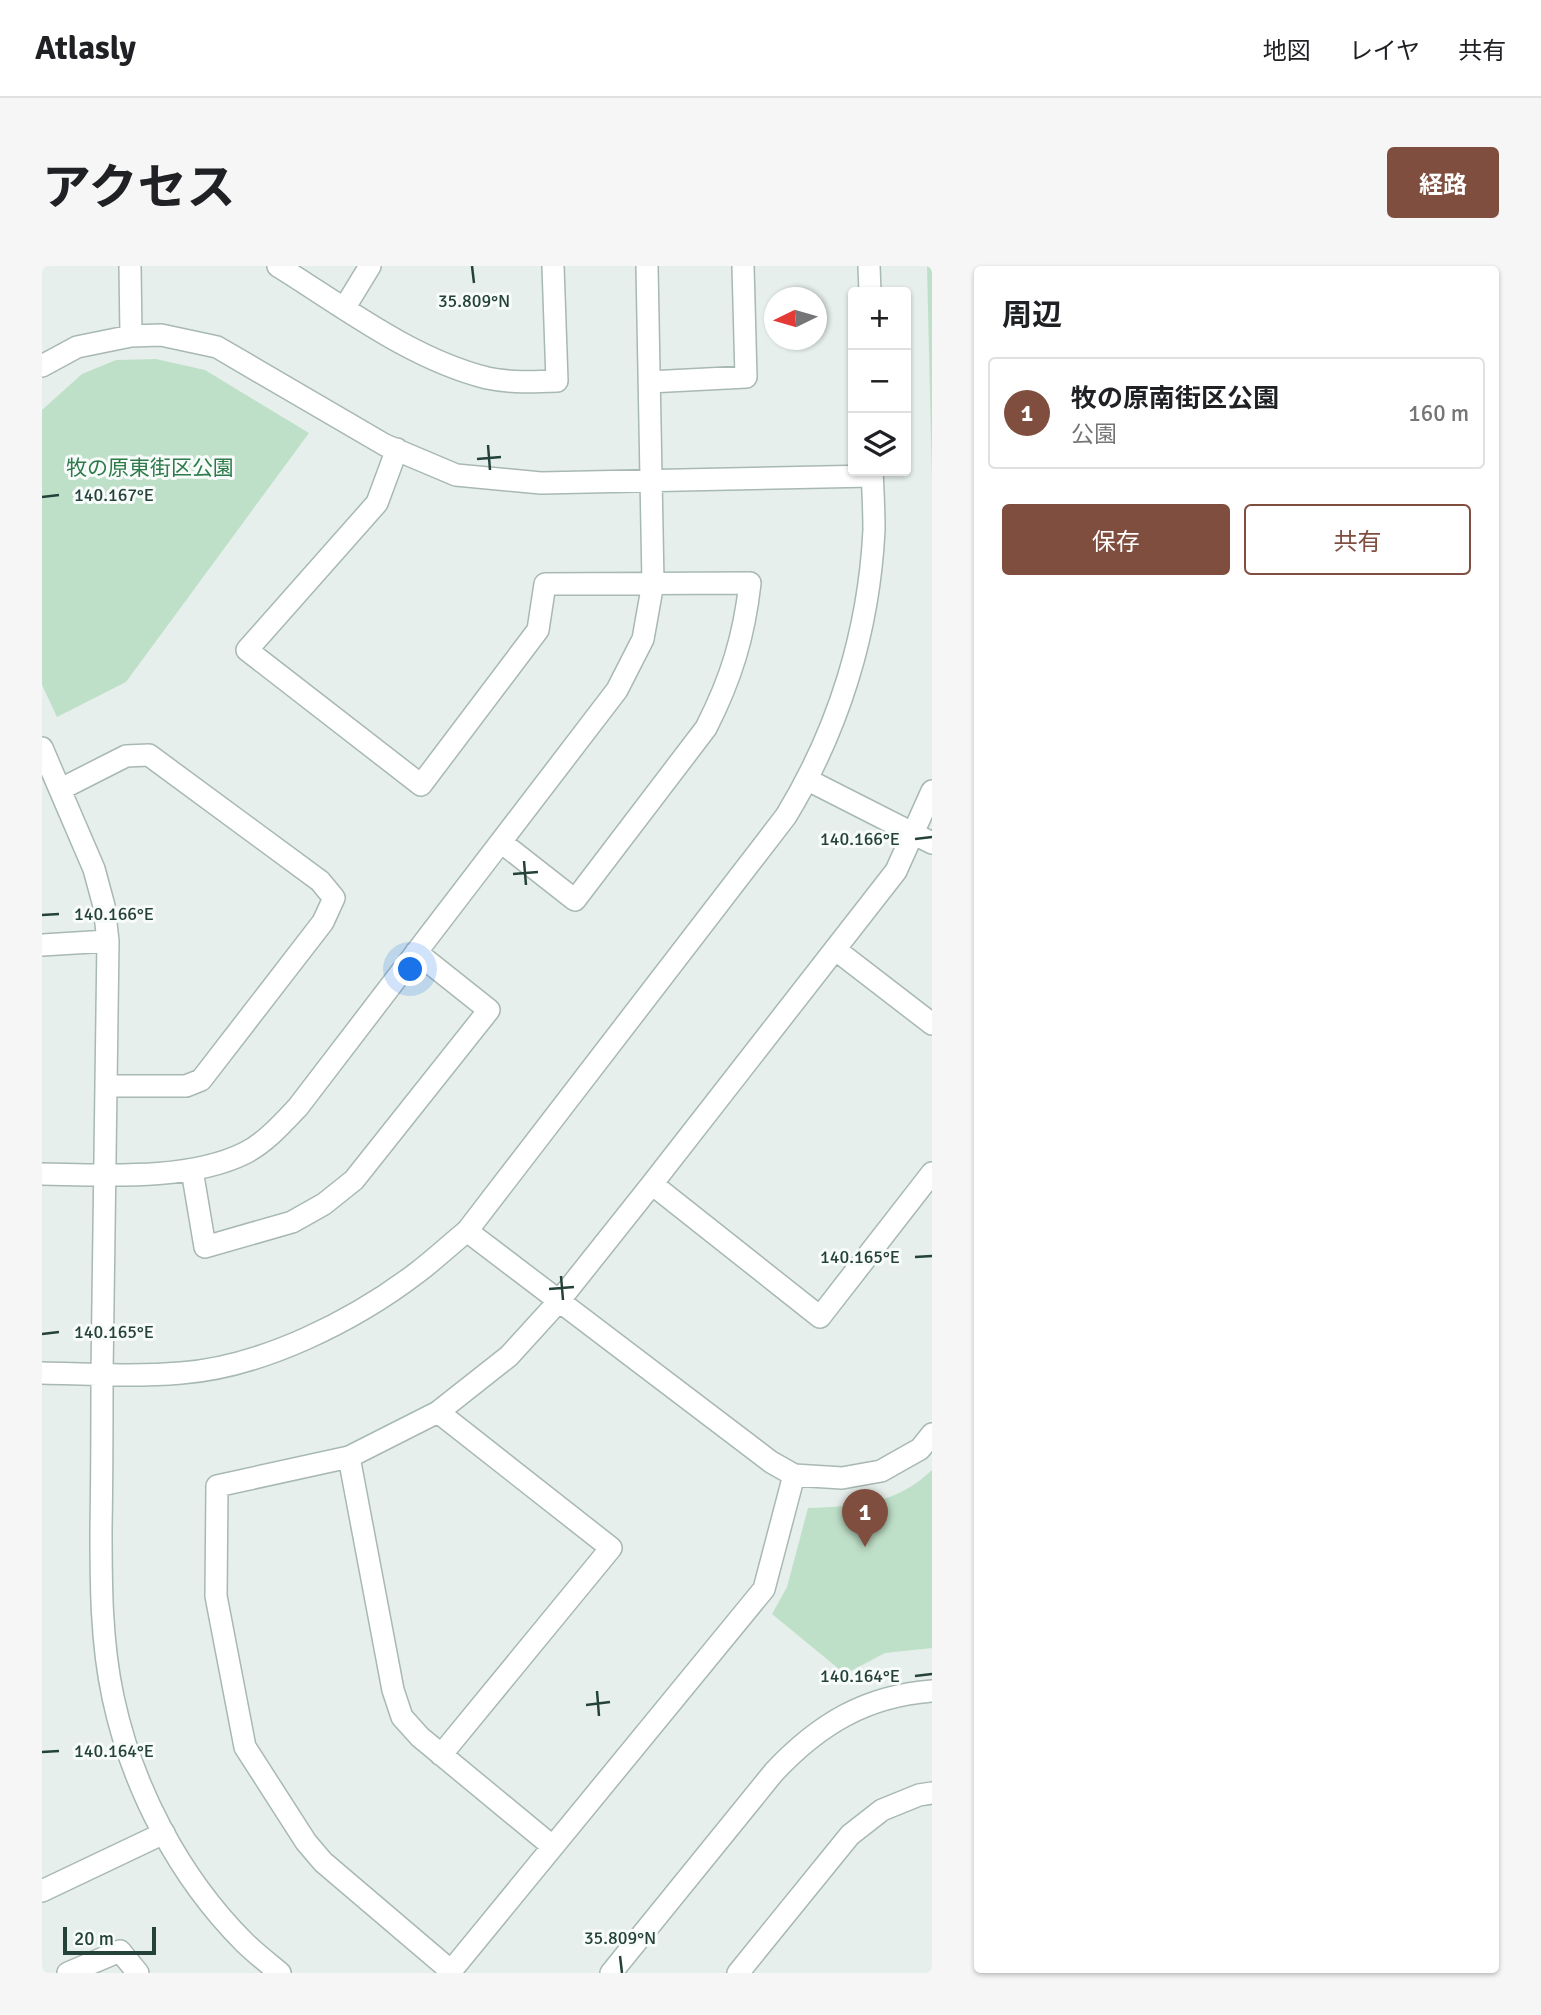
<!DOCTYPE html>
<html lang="ja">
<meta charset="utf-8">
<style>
:root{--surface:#fff;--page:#f6f6f6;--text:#202124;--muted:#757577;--line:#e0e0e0;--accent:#7f4e3f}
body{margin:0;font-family:Signika,"Noto Sans JP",sans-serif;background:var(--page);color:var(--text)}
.controls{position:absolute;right:21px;top:21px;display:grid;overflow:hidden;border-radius:7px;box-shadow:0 2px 5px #0004}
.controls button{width:63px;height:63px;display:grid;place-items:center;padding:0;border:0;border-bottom:2px solid var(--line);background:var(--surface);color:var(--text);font:35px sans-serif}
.compass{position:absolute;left:722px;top:21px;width:63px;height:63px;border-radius:50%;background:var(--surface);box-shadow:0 2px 5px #0004;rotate:265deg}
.scale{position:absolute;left:21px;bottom:18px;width:93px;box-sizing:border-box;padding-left:7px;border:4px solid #24423a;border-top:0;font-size:19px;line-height:24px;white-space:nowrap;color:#24423a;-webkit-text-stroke:5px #f7fbf9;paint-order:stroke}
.you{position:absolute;left:369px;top:704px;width:24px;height:24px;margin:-18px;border:5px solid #fff;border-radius:50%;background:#1a73e8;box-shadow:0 0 0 10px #1a73e833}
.badge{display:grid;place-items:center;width:46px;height:46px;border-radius:50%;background:var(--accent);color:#fff;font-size:23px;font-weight:700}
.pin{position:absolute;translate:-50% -58px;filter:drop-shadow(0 2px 4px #0008)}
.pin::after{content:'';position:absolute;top:37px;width:24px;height:21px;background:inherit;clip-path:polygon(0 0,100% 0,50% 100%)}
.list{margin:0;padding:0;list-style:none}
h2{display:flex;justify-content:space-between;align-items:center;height:91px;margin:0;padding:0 28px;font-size:30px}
h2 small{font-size:23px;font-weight:400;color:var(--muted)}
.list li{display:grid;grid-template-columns:46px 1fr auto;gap:21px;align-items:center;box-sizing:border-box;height:112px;margin:0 14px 14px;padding:0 14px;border:2px solid var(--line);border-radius:7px}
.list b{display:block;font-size:26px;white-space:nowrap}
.list p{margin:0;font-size:23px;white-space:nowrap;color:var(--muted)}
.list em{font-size:23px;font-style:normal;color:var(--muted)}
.actions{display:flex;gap:14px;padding:21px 28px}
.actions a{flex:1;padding:16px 0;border:2px solid var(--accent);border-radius:7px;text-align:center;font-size:24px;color:var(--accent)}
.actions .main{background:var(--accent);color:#fff}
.icon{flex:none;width:38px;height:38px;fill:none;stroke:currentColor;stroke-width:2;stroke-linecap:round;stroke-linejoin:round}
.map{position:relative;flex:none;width:890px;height:1707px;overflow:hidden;border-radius:7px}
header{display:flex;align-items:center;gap:42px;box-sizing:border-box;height:98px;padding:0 35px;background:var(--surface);border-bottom:2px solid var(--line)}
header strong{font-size:33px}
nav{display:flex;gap:38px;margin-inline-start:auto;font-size:24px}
.intro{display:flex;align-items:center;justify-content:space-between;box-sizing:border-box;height:168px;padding:0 42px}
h1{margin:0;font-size:49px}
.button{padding:18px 32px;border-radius:7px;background:var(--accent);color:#fff;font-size:24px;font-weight:700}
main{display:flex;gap:42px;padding:0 42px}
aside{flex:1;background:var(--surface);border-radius:7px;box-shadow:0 2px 5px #0004}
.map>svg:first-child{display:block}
.green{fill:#bfe0c8}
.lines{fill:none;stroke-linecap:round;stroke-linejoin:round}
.minor-casing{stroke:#a8b8b2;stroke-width:24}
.tertiary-casing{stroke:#a8b8b2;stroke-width:24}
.minor{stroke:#fff;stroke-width:21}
.tertiary{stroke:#fff;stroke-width:21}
.ticks{fill:none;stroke:#24423a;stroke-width:2.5}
.labels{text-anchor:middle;stroke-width:6;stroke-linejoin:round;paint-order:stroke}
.park-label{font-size:21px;fill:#2d7a4b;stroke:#f7fbf9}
.ticks-label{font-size:18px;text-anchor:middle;fill:#24423a;stroke:#f7fbf9;stroke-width:6;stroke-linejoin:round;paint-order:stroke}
</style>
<header>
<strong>Atlasly</strong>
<nav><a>地図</a><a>レイヤ</a><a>共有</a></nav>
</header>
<div class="intro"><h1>アクセス</h1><a class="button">経路</a></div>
<main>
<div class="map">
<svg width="890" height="1707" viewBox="0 0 890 1707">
<rect width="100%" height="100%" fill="#e6efeb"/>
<path class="green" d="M885,0H890V214Z
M114,93L163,104L267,167L84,416L15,451L0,419V144L40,108L74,94Z
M890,1204V1382L843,1387L803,1408L730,1348L745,1321L766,1242C815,1240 852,1240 890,1204Z"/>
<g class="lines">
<defs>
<path id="minor" d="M88,0L89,70
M236,0C302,41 369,93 445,112C469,117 492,116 515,115L511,0
M303,41L328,0
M0,100L35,81L89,70L119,69L175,81L343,179L414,209L499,217L830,210
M607,116L704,111L701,0
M355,183L335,237L205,384L379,519L496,364L503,318L708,317C702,371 689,413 664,462L533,634L459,576
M0,482L52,603L62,640L66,675L60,1108
M766,514L890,577
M19,523L84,490L107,489L278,615L292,632L281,656L159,814L144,820H65
M0,679L66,675
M794,684L890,758
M150,904L163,981L250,956L282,938L312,914L447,744L374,686
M0,908C62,909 147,915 203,887C223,877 240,858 256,841L575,424L601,373L611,317L605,0
M610,918L778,1051L890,907
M425,965L729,1196L752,1209L800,1212L839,1205L878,1183L890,1168
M396,1146L569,1282L399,1489
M307,1191L351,1424L360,1451L378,1471L510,1580
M752,1209L722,1323L409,1705L281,1596L264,1576L203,1481L174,1330L175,1220L307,1191L396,1146L467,1090L517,1035L610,918L854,605L890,525
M0,1625L122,1567
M26,1707L78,1685L96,1707
M569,1707L732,1506C777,1458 824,1430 890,1425
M696,1707L808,1569L840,1544L877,1529L890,1527"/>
<path id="tertiary" d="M827,0L828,26
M0,1107C46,1108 93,1111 139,1107C220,1101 312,1055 376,1006C393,993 409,978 425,965L744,550C797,463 827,365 832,264C832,244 831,224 830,205
M60,1108C60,1159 60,1211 59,1262C59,1318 59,1375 71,1431C90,1521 137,1611 202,1676C213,1687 226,1697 238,1707"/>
</defs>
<use href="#minor" class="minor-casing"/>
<use href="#tertiary" class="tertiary-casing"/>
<use href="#minor" class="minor"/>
<use href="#tertiary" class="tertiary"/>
</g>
<path class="ticks" d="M430,0L432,17M446,179L448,204M435,193L459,191M0,231L17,229M873,573L890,571M482,595L484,619M471,608L496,606M0,649L17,648M873,991L890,990M519,1010L521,1034M507,1023L532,1021M0,1068L17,1066M873,1410L890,1408M555,1425L557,1450M544,1439L568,1436M0,1486L17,1485M578,1690L580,1707"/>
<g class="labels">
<g class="park-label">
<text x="108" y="209">牧の原東街区公園</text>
</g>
</g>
<g class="ticks-label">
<text x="432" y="41">35.809°N</text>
<text x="72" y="235">140.167°E</text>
<text x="818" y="579">140.166°E</text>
<text x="72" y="654">140.166°E</text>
<text x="818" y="997">140.165°E</text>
<text x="72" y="1072">140.165°E</text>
<text x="818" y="1416">140.164°E</text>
<text x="72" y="1491">140.164°E</text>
<text x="578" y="1678">35.809°N</text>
</g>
</svg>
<div class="controls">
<button>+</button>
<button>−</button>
<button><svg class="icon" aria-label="layers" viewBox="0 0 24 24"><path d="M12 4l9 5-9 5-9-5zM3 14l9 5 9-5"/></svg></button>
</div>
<svg class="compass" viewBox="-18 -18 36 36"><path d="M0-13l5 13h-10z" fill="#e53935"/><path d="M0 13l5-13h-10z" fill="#757577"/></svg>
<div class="scale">20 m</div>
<div class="you"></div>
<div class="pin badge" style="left:823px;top:1281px">1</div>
</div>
<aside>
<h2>周辺<small></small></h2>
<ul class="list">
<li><span class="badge">1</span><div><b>牧の原南街区公園</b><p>公園</p></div><em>160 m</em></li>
</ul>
<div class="actions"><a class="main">保存</a><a>共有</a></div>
</aside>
</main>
